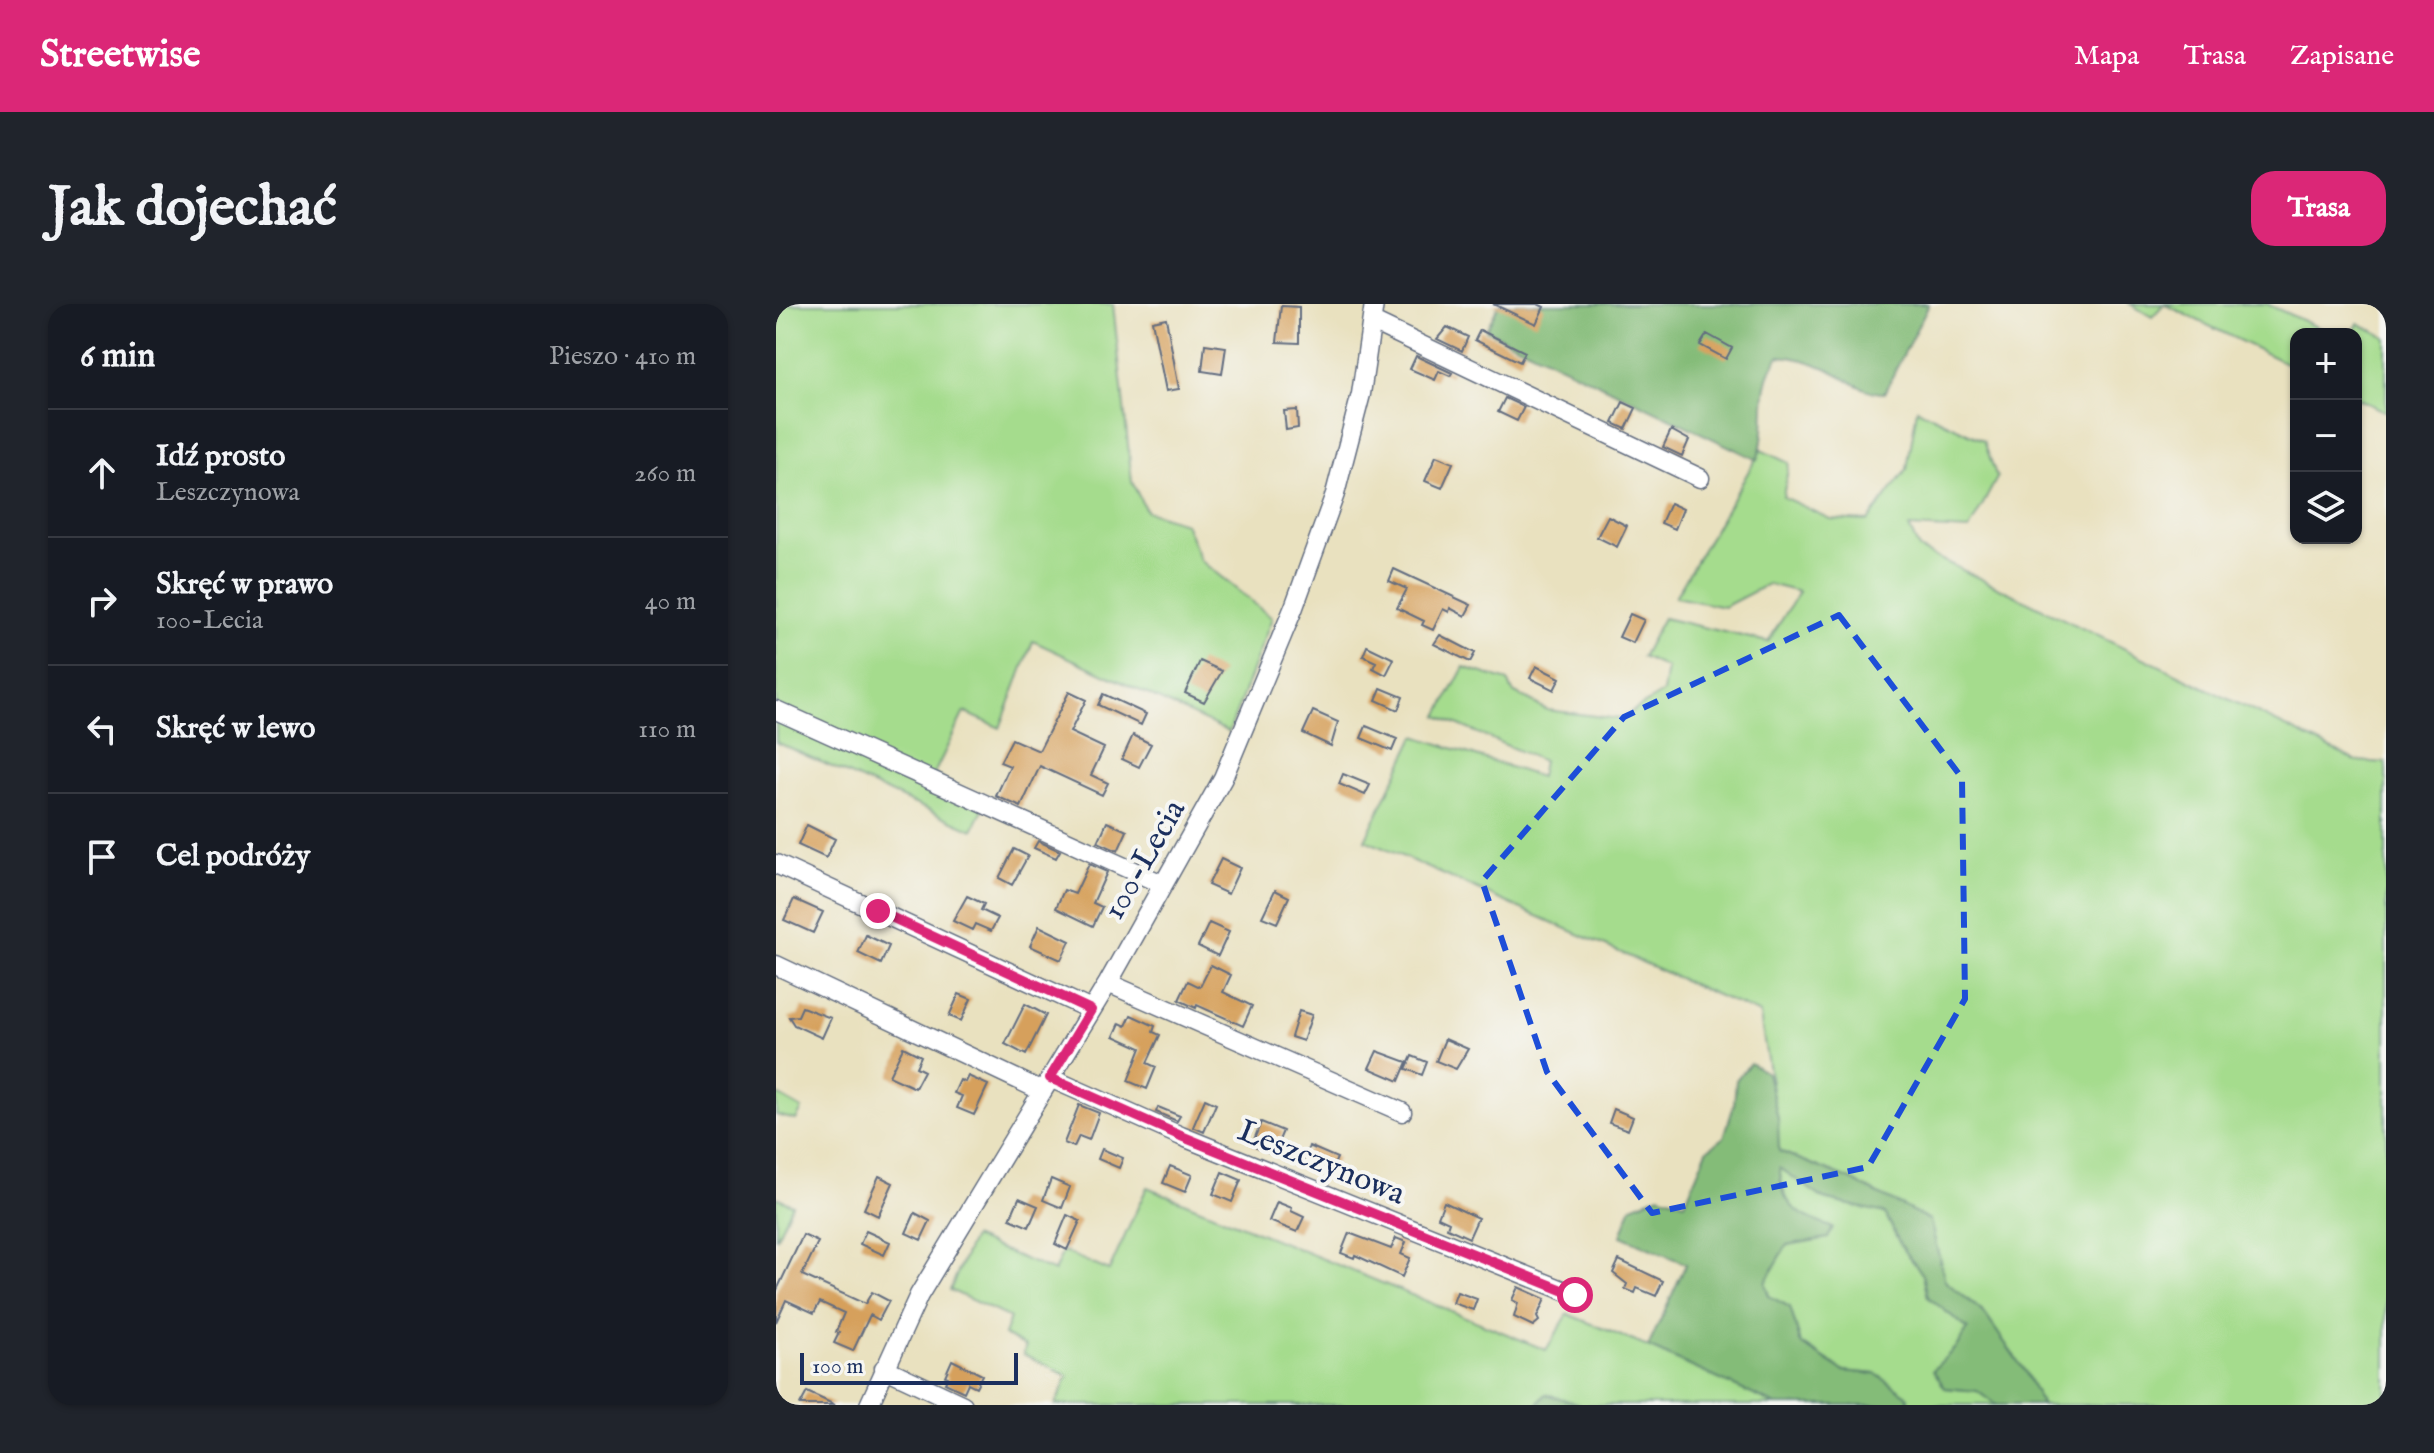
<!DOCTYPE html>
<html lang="pl">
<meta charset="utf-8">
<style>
:root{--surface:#171b24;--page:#20242c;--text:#f1f3f6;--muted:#9ea1a6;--line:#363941;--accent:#db2777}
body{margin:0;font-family:"IM FELL English",serif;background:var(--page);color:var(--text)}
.controls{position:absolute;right:24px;top:24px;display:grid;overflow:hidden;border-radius:16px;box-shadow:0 2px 6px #0004}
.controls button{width:72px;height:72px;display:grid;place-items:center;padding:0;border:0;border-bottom:2px solid var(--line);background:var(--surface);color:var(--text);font:40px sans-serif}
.scale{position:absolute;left:24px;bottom:20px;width:218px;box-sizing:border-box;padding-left:8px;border:4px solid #1b2f5e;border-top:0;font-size:22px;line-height:28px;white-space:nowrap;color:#1b2f5e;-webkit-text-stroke:6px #f6f6f2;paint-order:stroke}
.stop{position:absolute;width:24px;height:24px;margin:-18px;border:6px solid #db2777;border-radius:50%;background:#fff}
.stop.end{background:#db2777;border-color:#fff;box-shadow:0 2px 8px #0008}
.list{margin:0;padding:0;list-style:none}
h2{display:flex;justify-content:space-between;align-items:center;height:104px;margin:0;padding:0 32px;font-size:34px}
h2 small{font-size:26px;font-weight:400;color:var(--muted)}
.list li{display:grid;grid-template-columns:52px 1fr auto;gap:24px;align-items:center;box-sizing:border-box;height:128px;padding:0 32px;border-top:2px solid var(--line)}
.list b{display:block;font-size:30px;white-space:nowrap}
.list p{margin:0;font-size:26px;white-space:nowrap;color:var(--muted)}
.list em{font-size:26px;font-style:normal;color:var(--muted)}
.icon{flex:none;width:44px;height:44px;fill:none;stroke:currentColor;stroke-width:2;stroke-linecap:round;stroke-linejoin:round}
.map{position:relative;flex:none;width:1610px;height:1101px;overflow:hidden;border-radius:24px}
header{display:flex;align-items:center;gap:48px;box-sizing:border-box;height:112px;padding:0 40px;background:var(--accent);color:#fff}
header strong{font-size:38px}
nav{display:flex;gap:44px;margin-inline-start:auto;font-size:28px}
.intro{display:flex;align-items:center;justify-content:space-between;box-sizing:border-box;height:192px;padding:0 48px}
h1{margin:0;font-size:56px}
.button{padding:20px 36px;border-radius:24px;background:var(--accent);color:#fff;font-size:28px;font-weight:700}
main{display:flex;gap:48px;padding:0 48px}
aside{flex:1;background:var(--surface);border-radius:24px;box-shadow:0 2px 6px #0004}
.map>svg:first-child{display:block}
.green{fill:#a5dc8d;stroke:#608676;stroke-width:2}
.forest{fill:#84bc78;stroke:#50766b;stroke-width:2}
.building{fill:#d6a05c}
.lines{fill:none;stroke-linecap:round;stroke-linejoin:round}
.minor-casing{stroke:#636d80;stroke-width:21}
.minor{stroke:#fff;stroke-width:18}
.route{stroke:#db2777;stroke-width:10}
.marked{fill:none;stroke:#1d4ed8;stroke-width:6;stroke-dasharray:16 10;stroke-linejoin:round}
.labels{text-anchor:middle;stroke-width:8;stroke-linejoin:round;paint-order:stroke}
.street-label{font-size:32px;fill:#1b2f5e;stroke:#f6f6f2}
</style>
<header>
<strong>Streetwise</strong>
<nav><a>Mapa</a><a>Trasa</a><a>Zapisane</a></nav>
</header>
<div class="intro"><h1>Jak dojechać</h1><a class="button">Trasa</a></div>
<main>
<aside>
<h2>6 min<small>Pieszo · 410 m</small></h2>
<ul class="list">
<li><svg class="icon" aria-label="ahead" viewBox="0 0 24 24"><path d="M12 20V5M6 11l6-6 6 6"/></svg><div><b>Idź prosto</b><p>Leszczynowa</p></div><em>260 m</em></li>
<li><svg class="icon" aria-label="right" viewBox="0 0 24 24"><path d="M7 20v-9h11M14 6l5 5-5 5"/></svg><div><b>Skręć w prawo</b><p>100-Lecia</p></div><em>40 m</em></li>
<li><svg class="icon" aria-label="left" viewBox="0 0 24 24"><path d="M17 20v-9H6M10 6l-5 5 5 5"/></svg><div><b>Skręć w lewo</b></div><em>110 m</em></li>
<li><svg class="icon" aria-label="arrive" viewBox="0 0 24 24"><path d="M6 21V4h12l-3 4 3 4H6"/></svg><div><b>Cel podróży</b></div></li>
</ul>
</aside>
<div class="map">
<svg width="1610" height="1101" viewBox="0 0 1610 1101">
<rect width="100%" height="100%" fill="#f6f6f2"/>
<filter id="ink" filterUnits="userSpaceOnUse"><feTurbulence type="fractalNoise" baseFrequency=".0125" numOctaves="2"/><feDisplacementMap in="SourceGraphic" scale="16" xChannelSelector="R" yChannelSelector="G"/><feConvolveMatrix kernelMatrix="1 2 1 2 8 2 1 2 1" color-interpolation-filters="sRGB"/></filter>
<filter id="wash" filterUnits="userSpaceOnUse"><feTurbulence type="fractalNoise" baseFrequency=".006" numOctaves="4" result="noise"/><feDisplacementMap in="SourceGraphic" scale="32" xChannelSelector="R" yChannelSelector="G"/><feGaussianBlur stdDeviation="1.8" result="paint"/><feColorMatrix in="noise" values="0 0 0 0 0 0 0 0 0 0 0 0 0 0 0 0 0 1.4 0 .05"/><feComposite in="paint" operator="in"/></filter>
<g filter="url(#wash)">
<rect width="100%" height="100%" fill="#e9e1bf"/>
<path class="green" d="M0,0H337L356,178L370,207L409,219L424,256L496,314L453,428L257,337L224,424L188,408L158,470L210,499L197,526L0,438Z
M1354,0H1491L1556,30H1520V64L1388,0L1376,13Z
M1582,19L1610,33V108L1580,94V30H1577Z
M1141,105L1208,137L1221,174L1193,226L1133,223L1143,245L1580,457L1610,459V1101H1266L1250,1069L1208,1009L1169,977L1153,916L1075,876L1003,847C1001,801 990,756 984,710L589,536L639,432L764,473L767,457L662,412L688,363L732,377L737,388L771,406L843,415L887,389L891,364L866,353L887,314L992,338L1023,288L992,280L948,303L899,293L985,146L1013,159L1007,193L1054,215L1092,217L1131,165Z
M0,790L26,805L20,816L0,811Z
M1003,863L1048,895L1109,909L1124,940L1147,971L1152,993L1192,1025L1180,1043L1158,1066L1169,1084L1201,1087L1220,1101H1134L1131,1091L1100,1070L1067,1067L1025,1039L1014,1004L993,992L989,979L1011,941L1051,934L1056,924C1018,909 1009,906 1003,863Z
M371,883L770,1046L792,1010L872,1043L1000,1101H804L770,1090L761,1101H279L292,1072L247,1050L250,1042L228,1031L234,1014L174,986L197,933L278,968L287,947L333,967Z
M0,893L16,900L0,935Z"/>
<path class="forest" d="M723,0H1153L1108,89C1088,89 1071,74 1054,66C1037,58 1022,53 1003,52C978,86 995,121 981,156L710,26Z
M974,759L991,769L1002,814L1003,847L1075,876L1154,916L1169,977L1208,1009L1250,1069L1266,1101H1220L1201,1087L1169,1084L1157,1066L1180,1043L1192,1025L1152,993L1147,971L1124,940L1109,909L1048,895L1004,864C1004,903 1023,911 1057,924L1052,934L1011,941L989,979L993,992L1014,1003L1025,1040L1067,1067L1100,1070L1131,1091L1134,1101H1000L872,1043L910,960L845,932L856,902L883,891L909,899L931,846L948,833L958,801L960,776Z
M770,1090L804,1100V1101H761Z"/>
<g id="blocks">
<path class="building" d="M717,0H762L768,3L760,20Z
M505,2L523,3V39L501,38Z
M390,14L403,85L390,87L376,17Z
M671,23L692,33L686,47L661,35Z
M704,26L749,48L744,58L699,36Z
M931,30L956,44L950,55L924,41Z
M429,40L450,43L446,70L426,67Z
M640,52L676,69L674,72L663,67L659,76L634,65Z
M729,94L748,103L741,117L722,108Z
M847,98L860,104L850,125L837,119Z
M521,106L522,124L510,126L508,107Z
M895,126L913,136L906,152L887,143Z
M660,152L677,159L666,184L649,177Z
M894,199L907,205L899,225L885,219Z
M832,212L851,222L841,243L821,233Z
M618,265L695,301L689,312L674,304L673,308L667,305L657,326L646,321L648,317L621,304L631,285L613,277Z
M854,310L868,316L857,339L843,333Z
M664,331L699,349L694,358L658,340Z
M591,342L618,355L610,371L597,364L600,358L587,352Z
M424,357L446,367L428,398L409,389Z
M760,362L784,374L778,386L754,374Z
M605,384L627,393L622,406L600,396Z
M293,388L310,396L294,428L328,444L315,471L332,479L326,491L264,462L245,503L220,492L234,462L224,458L236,435L263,447Z
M327,390L370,410L365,421L322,401Z
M537,407L562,418L555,442L527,429Z
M590,422L621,435L616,447L585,434Z
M357,431L375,440L363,463L346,455Z
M567,470L594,481L589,491L563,480Z
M331,518L351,527L342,547L322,538Z
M31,521L59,535L50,554L22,541Z
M262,537L284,547L280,554L258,544Z
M238,545L252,552L236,581L223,574Z
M445,555L464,564L452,590L432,581Z
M313,560L331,568L317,599L326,603L317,622L280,604L288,586L299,590Z
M499,586L513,593L501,619L486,613Z
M191,592L208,600L205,606L222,614L215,627L199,620L196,626L177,617Z
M18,595L47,608L37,629L8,616Z
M433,619L453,628L442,652L422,642Z
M263,622L294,637L285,656L254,642Z
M90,631L113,642L105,660L82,649Z
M435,661L455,671L447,688L476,702L467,722L421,701L420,704L403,696L412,677L424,683Z
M183,690L195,695L185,717L173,712Z
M249,700L270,711L250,751L229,740Z
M26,703L55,714L46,734L18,721L13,713L22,712Z
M523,707L536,711L527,737L515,733Z
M355,711L379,722L377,728L384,731L371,759L380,763L371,785L352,777L365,744L338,732L344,719L350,722Z
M669,735L692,745L680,765L660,757Z
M127,743L145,752L140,763L148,767L139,784L113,772Z
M601,747L631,758L623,777L593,764Z
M636,752L651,758L646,771L630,765Z
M192,772L212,781L198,811L181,804L186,792L178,789L184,776L189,778Z
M429,795L440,800L428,828L417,823Z
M303,801L323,809L313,836L303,832L298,843L288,839Z
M382,803L404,812L401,817L380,808Z
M838,805L857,813L852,826L833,819Z
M485,818L507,827L497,850L476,841Z
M533,842L561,854L555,868L547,864L545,869L525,861L528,855L526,850L531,848Z
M326,845L347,854L343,864L322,855Z
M394,862L416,871L409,888L387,879Z
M446,868L465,876L456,898L437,890Z
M103,872L117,879L102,912L88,905Z
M275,875L294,883L286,904L267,896Z
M243,894L262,902L253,923L234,915Z
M501,898L516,904L515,907L528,913L521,928L493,917Z
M668,898L702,914L693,934L671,924L673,918L662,913Z
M139,909L154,917L145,936L130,929Z
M291,911L304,917L291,946L279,940Z
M90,927L114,938L108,951L84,940Z
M573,929L615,945L620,934L630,938L625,950L634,954L626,973L579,951L578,954L565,949Z
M27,931L42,938L26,971L89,1000L96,988L113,997L103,1016L94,1011L77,1047L58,1039L63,1029L60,1028L68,1009L44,998L38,1009L10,996L0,1018V988Z
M843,956L887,977L880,992L861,984L859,989L849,985L851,980L837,969Z
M742,983L769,995L761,1013L763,1017L757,1022L738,1013L742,999L736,996Z
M681,988L701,995L697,1006L677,999Z
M176,1056L206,1071L200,1083L192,1079L188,1088L169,1079L172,1073L169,1072Z
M31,1088L59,1101H24Z"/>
</g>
</g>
<g filter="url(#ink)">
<use href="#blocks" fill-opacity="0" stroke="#636d80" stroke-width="2"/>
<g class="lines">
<defs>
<path id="minor" d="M597,18L924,174
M0,406L386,580
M0,560L315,706
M0,661L266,787
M332,679L626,808
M274,774L405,832L799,991
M108,1064L187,1101
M93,1101L143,991L332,679L447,474L518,303L559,190L585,90L598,0"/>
</defs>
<use href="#minor" class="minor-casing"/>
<use href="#minor" class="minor"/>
</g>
</g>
<g class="lines" filter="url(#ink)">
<path class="route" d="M102,607L315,706L274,774L405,832L799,991"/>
</g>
<path class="marked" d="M1063,311L1186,474L1189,695L1092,863L876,909L771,768L706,577L848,413Z"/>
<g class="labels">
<g class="street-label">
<text transform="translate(367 555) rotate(-60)" y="11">100-Lecia</text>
<text transform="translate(546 857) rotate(22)" y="11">Leszczynowa</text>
</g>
</g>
</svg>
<div class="controls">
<button>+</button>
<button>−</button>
<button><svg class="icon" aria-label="layers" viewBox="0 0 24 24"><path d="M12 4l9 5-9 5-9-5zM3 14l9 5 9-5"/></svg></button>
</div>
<div class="scale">100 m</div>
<div class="stop" style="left:799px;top:991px"></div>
<div class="stop end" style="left:102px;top:607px"></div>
</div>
</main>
